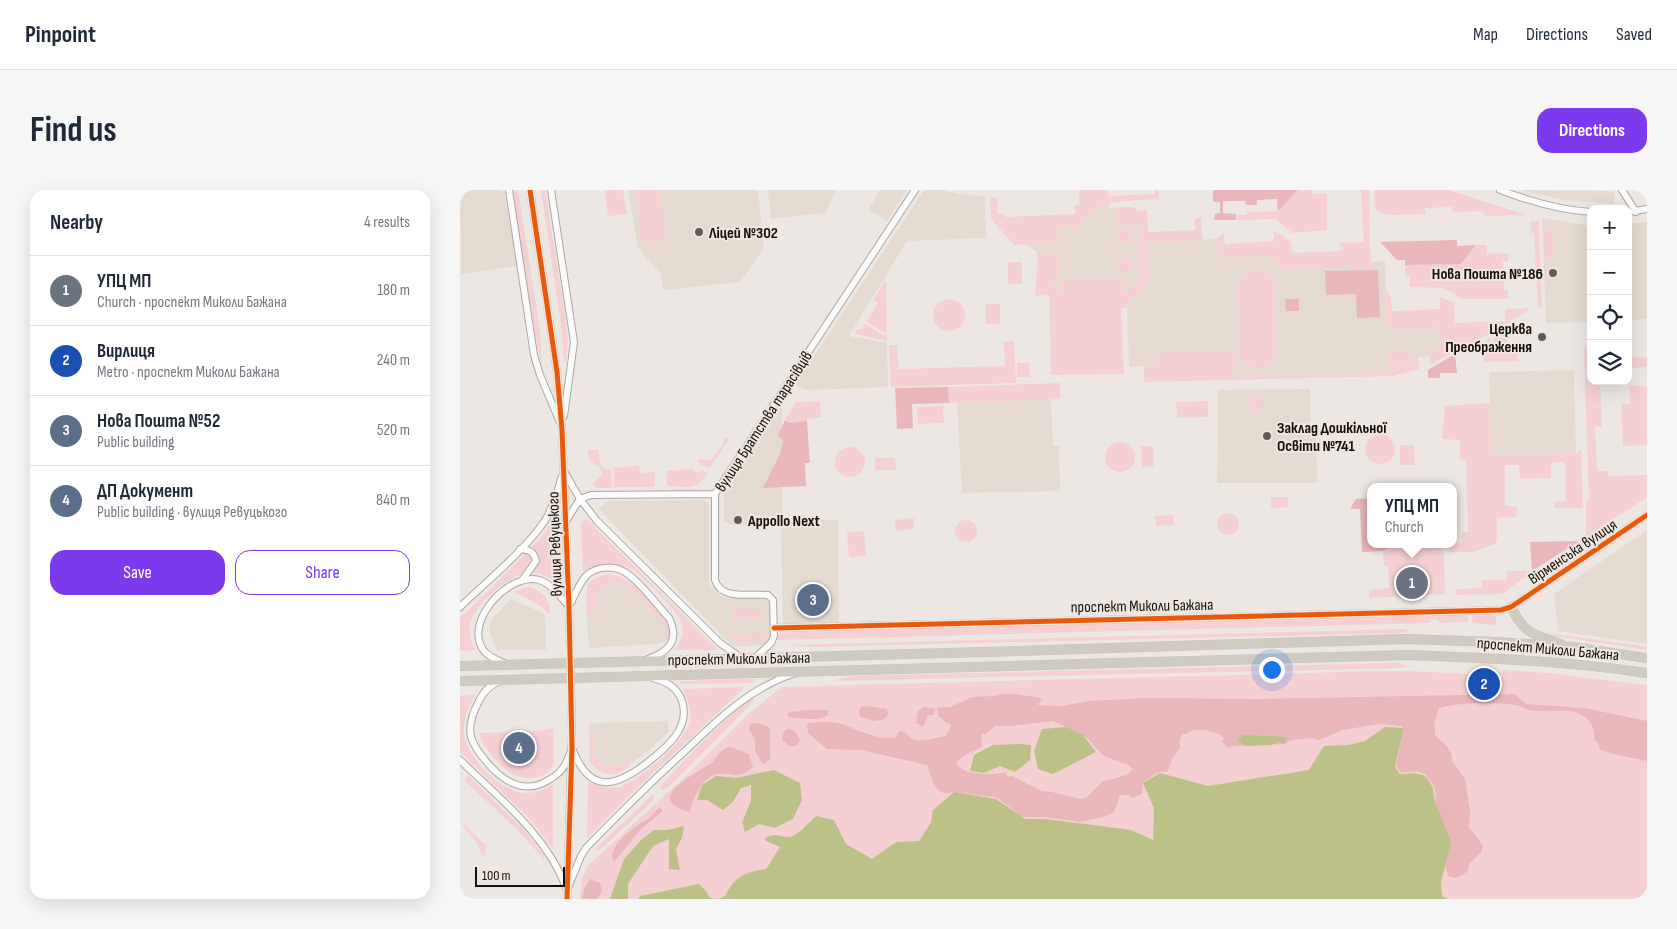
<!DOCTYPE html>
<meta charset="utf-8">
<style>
:root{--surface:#fff;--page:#f6f6f7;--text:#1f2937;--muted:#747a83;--line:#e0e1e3;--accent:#7c3aed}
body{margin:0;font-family:"Sofia Sans Condensed",sans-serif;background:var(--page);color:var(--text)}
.controls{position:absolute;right:15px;top:15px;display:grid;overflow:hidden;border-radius:10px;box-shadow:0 5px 20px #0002}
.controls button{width:45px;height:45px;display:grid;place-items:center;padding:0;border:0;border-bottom:1px solid var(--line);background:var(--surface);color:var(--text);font:25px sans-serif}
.scale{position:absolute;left:15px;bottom:12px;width:90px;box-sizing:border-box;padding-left:5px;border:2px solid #13100d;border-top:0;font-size:14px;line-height:18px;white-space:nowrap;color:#13100d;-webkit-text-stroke:4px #f0e6de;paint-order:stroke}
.you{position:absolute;left:811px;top:479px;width:18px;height:18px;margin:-12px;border:4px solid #fff;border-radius:50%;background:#1a73e8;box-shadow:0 0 0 8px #1a73e833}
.badge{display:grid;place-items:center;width:32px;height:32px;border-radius:50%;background:var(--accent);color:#fff;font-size:16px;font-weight:700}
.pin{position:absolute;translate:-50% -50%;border:2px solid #fff;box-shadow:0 1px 5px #0006}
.popup{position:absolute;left:907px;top:293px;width:90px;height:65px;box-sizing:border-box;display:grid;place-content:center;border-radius:10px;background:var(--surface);filter:drop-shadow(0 1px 4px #0005);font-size:16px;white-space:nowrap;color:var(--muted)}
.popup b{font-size:19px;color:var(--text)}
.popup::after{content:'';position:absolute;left:50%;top:100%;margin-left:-10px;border:10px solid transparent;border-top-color:var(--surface)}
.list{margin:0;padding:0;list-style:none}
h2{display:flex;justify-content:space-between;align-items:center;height:65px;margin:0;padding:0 20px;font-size:21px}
h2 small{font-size:16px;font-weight:400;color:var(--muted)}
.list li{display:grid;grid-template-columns:32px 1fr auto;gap:15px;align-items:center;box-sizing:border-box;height:70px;padding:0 20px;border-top:1px solid var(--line)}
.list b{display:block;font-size:19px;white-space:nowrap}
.list p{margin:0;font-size:16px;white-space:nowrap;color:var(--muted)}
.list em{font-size:16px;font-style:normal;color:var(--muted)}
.actions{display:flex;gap:10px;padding:15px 20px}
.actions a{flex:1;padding:11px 0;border:1px solid var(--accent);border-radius:15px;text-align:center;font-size:18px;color:var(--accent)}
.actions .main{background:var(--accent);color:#fff}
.icon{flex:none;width:28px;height:28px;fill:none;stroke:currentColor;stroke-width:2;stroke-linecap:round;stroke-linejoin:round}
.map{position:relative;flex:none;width:1187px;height:709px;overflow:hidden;border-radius:15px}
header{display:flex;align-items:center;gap:30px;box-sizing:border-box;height:70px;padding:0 25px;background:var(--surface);border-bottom:1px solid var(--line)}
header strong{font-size:24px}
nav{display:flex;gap:28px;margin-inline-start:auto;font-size:18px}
.intro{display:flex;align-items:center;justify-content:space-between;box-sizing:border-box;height:120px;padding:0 30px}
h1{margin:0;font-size:35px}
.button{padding:12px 22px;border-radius:15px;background:var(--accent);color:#fff;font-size:18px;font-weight:700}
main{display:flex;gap:30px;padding:0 30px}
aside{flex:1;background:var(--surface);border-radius:15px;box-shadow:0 5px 20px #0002}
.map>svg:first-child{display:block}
.built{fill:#e4dad0}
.green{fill:#f5d0d2;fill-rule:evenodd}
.forest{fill:#e9b6ba;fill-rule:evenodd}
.water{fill:#bcc287}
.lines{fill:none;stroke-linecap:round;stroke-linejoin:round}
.minor-casing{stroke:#aaa6a2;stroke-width:8}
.highway-casing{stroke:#c4c2c0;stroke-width:10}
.minor{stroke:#fcfbfb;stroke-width:6}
.highway{stroke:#cfcbc1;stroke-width:9}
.minor-bridge-casing{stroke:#aaa6a2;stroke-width:8;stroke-linecap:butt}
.minor-bridge{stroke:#fcfbfb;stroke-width:6}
.cycleway-casing{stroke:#f0e6de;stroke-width:8}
.cycleway{stroke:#e8590c;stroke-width:5}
.poi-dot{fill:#5f5b58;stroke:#f0e6de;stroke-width:2}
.labels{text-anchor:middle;stroke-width:4;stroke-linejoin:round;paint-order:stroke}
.poi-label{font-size:16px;font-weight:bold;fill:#13100d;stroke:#f0e6de;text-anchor:start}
.street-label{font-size:16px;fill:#13100d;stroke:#f0e6de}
</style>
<header>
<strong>Pinpoint</strong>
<nav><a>Map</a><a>Directions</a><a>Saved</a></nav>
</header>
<div class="intro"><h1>Find us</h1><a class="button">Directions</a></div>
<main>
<aside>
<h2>Nearby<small>4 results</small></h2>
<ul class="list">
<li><span class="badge" style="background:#6b7280">1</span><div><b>УПЦ МП</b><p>Church · проспект Миколи Бажана</p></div><em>180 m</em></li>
<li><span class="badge" style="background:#1a4fb4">2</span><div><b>Вирлиця</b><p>Metro · проспект Миколи Бажана</p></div><em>240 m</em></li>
<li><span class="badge" style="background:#5c6f8a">3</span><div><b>Нова Пошта №52</b><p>Public building</p></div><em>520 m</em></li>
<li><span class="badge" style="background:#5c6f8a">4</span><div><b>ДП Документ</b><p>Public building · вулиця Ревуцького</p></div><em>840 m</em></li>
</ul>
<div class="actions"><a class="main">Save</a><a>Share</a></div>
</aside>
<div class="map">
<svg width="1187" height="709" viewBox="0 0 1187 709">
<rect width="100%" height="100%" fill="#ece7e2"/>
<path class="built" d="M0,0H42L45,5L57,76L1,84Z
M168,0H298L304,58L280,92L203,100L201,84L178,58Z
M308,0H376L365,23L311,29Z
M420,0H447L427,31L409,19Z
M464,0H483L499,4L525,6L526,48L447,51L389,146L427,153L428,197L346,200L335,195Z
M1060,0L1154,1V14L1104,10Z
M649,15V18L673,17L679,33V91L664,105L603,107L578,76L577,62L555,46V39L619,37L635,16Z
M1082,28L1131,36V132L1086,133Z
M1187,32V129L1168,130V34Z
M756,49L757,64L815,61L822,70L911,64V72L925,71L927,138L985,137V159L974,166L958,167L959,174L929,175V182L773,187L772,183L731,184V187L698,188V176L669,177L667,113L689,92L688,52Z
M1114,180L1116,264L1031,266L1029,182Z
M850,199L851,244H856L857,293H757L758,200Z
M591,209L593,256H599L600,301L502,303L497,212Z
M322,212V331L378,330L379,433L323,435L321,335H271L264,331V304Z
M243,310L249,314V395L260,405L267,408L298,407L306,410L312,418L313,441L309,450L304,455L274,457L269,453L139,319L147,311Z
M1187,340V454L1098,441L1094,404Z
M149,392L161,393L175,404L178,403L194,424L196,429L203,428L209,450L196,454L129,458L127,429L138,417L136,405Z
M51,409L85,424L86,460H37L29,441L32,429Z
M208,531L209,542L189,560L163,579L130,573L129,533Z"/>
<path class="green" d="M52,0H58L80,141L82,177L75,145Z
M81,0H85L104,117L108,151L106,171H104L101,134Z
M145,0H163L167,24L148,26Z
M175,0H200L204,42L202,50L195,55L186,53L181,46Z
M619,0H648L649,6L695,4V0H699V9L651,12L649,15L635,16L619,37L598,38V53L554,55L531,29L530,8H537L538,24H544L545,27L615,24V15H619Z
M838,0H852L853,4H867V40L832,43L816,29L777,30V25H787V22L818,21Z
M901,0H910L909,34L911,78L891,79L890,71L889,74L884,75V78L820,79L818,72L810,66L763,67L757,64L756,49L764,43L765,54L814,51V40L831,52L832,63L881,61L880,53L904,52Z
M915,0H989L1066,25L1024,26L1023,21L992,22V17L965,18L966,24C956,24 947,25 938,25C917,25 912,21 915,0Z
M673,17L678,21L687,19L688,42L735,40V29L741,27L743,50L688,52L689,92L667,113V117L661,118L664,184L591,185L589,105L575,106L578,66H599L600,88L589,89L602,106V91L663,89L664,104L679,91V33L656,34L655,18Z
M1071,31H1079L1082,116L1078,118L1074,43H1071Z
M1084,39L1094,45V69H1085Z
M658,40H671V54H658Z
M1016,55H1027V64L1048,63V71H1043L1044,100H1048V109H1002L984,98L950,97L949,86H945V75L1001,74Z
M657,70H671V82H658Z
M548,72H562V94H548Z
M799,79L808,84L814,93L816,164C809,183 791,180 780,167L777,95C782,84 787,81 799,79Z
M425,91L426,95L427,144L406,132L418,113L413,110Z
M926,101L928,102L931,108L932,121L980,119V107L994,112L995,133L1045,131V119L1071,118C1041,141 1003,155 971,175L969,160L982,158V137L927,139Z
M473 125a16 16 0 1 1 32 0a16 16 0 1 1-32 0Z
M525,114H540V134H526Z
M405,134L427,147V151L395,144L397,138L401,140Z
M1030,148L1031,153H1033V148H1045L1048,153H1057L1058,171L1024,172L1023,154Z
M544,151H554L556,193L431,197L429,155H437L439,179L545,176Z
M1124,158H1131V191H1140L1142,236L1135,237L1137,281H1148L1149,286L1187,285V307L1126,347V311L1129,310Z
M950,160L951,173L927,174L926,161Z
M774,161L775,182H772L773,187L929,182V175L959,174V179L933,186L684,192V176H698V163Z
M1187,167V177L1168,178V168Z
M557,173H569L570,187H557Z
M600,193V209L489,213L488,197Z
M1169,195L1187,197V255L1163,256L1161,214L1170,213Z
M792,204L802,205V224L791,222L790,206Z
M360,211L361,227L347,229V231L328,233L325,230L336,212Z
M748,211V227L717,228L716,212Z
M1030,213L1032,266L1116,264L1121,260L1123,318H1095L1094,312L1106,311L1105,272L1091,273V288L1060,289L1059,275H1045V315L1057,317L1056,327L1037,328V349L1035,354L1013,362H991L986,354L1002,353V342H1008L1006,270L1000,269V250L982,249L985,216Z
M483,216L484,233L458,234L457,217Z
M905 259a15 15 0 1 1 30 0a15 15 0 1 1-30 0Z
M264,247L269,250L250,277C244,278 239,274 237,269L250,270L263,255Z
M645 267a15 15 0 1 1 30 0a15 15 0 1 1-30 0Z
M940,255H954L955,275H940Z
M693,256L694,276L682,277L681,256Z
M375 272a15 15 0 1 1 30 0a15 15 0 1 1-30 0Z
M128,260H138L141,276L146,280L151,279L152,298H136L133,293L143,284L139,277L129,270Z
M415,268H435L436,280H415Z
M179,275L180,283L195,282V294L193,297H154V278Z
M232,279L236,282L244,281L247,284C236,301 229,296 210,297L207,294V281Z
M811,307H828V317L811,318Z
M757 334a11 11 0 1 1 22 0a11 11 0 1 1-22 0Z
M713,325L714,335L696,336L695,326Z
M454,328V339L436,341L435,330Z
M127,329L255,457L257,460H214C219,453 225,444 222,435C219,420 187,393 175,381C158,370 141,373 123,382L121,338V332Z
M495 341a11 11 0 1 1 22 0a11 11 0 1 1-22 0Z
M94,331L95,391C86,386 76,381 66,383C47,387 18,412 11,431C8,441 10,452 16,460L0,461V428L66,364Z
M404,341L406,366L389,367L387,342Z
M980,354L984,366L985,404L909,408V400L929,398L928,376H924L923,361L935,355Z
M1047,381H1072L1043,404L995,405L996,399L1022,398V390H1047Z
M147,384C175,387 187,408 206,428C209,435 211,440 208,448L203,429L196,430L194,424L178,403L176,404L161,393L149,392L136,405L138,417L127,429L126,408L128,394L136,388Z
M72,397C84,404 92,410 89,425L81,416L55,402L63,398Z
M274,415L278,420L299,419L300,429L276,430L271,426V416Z
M1008,422V432L979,433V430L971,429L970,433L316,450L321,444L331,441Z
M1025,422L1036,427V435L1012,433L1013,423Z
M306,438C306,443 307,447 304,450C300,452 295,452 291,452C282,453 270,454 270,441L273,440L274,445L303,444V439Z
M943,439L951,440L941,443L353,457L327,455Z
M1086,443L1183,456L1187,457V460L1095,446Z
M937,473L947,476L942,478L371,491L394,486Z
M1042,480L1088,483L1187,495V709H988L982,706V699L885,576L694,618C694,629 697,640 693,650L471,632L459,651C439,652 428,658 412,670L386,654L380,643L310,672L306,679L265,706L257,709H120L122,688L129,674L224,588L288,524L322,497C475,493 628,488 782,485C868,483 956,476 1042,488ZM943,538L935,577L941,584L954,583L973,598L975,612L991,652L931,579Z
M296,489L291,493L220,494V491Z
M285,497L172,603L127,648L128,592C138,596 148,599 159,597C178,592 224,552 230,533C233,522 227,509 223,499Z
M15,505C9,517 3,528 4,542C6,567 40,603 67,603C76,603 84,599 93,595V659L71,630L0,562V506Z
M292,507L294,510L288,517L211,595L205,599H200L201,595C230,564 259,534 292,507Z
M129,535H131L134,538C133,546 132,559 135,566C141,578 159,579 167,571L171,575C155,587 145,588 130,573Z
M93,538L94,572C92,580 88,583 81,586C60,593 46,582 33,567C27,559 21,553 19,543L78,541Z
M8,585L65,641L84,665V669L56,639L5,591Z
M193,604V610L191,613L140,660H135L136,658Z
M4,634L22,652L27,655L25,666L21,664L18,654L2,635Z"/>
<path class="forest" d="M753,0H838L818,21L817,9L797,10V15H786L785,11H763V23L776,24V30H754L755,24L760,23V12H753Z
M997,50V56L1016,55L1001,74L945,75V70H937L920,52Z
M918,80L920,127L897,128L896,104L866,105L865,81Z
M825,109H839V121H826Z
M995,164L997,183H980V188H968V180Z
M488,197L489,213L452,214L453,238L437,239L435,198Z
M325,230L329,233L347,231L350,273H345L346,296L303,298L321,262L323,250L318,246Z
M911,308V354H935L923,361L902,362L900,319H890L896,309Z
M1119,351L1072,381L1070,352Z
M540,504H554L582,508L578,515L601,516L629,511L687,508L797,509L1054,504L1066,514L1124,518L1187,531V571L1158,565L1140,560L1139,554L1134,549C1135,537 1131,530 1120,524C1108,518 1084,523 1070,520C1065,519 1061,516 1056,515C1033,512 1001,512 979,518L974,534L975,545L986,555L991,563L992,571L1005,589L1010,622L1009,637L1023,656L1021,662L1009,674L1008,681C1001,686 996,690 988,686C984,666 977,644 975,624C975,615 977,606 974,597C972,592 968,586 964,584C958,580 948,582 941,583L936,576L944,539L941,536L919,534L883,540L859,550L852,548L832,550L824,554L773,556L767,558L762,551L764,548C759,542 742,538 734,540C730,541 726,544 722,545L719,551L720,558L712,569L707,582C697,580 690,587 683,593L682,604L673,608L669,605H660L654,622L647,626L620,632L585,627H562L539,609L534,607L493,602C475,609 472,587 467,575L401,560L367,559L348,543L347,535L349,533C359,532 372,531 382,534C398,540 418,551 436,547L439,541L445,542C456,557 471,548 486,546L491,535L485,532L478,525L477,518L490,517L512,507L535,506ZM593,531L627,548L644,566L668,575L673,579L666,585L642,592L626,608L621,609L592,602L581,601L552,586L547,587L546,583C531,584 507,587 496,574C504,561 512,564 522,556L521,544H526L535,536H551Z
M405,516L427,519L428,524L425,529L414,531L400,527L399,522L401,517Z
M463,517L476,519L473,525H468L463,537L456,533L458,521Z
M349,520H368V525C358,532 341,528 329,527L327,526L329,522Z
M298,533L309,537C312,548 308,559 311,569L303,574L295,561V549L289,540L290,534Z
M328,539C336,539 337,544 340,551L336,556H330L322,550L324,541Z
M271,557L289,564L293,577C276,590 278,583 260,584C242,584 234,609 229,622C182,609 235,584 250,574C258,568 259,558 271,557Z
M199,617L203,621L181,639L154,672C146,659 168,642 178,635C181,632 185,631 188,629C192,625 196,621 199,617Z
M130,689L140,693L142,701L137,709H122L124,699Z"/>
<path class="water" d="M606,537L623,545L636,562L593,584L578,579L574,561L582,539Z
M925,537L944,538L935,577L940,584L954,583L963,585L968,589L973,598L975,612L991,652L981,692L982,706L988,709H178L180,706L239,694L245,700L250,708L258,709L265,706C276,686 283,683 306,679L320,657L306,651L305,648C315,642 320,647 329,647C338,646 349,632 356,626L374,630L386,654L412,669L436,652L459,651L471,632L473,620L494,602L536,609L565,629H586L671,640L693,650L694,618L683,593L700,583L748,596L849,580L864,556L889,555L905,551Z
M783,545L826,547L824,554L819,551L811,555L785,556L778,551Z
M559,554L571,555L570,570L555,582L540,576L524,583L510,581L514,565L533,555Z
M314,580L340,593L342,610L333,629L315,638L299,634L285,642L282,632L291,611V595L281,598L273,612L263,620L247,610H237L242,595L256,586L276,588Z
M224,636L222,648L216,659L220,680L209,679V649L193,656L168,694V709H150L164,669L181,650L194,640H208Z"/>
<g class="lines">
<defs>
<path id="minor" d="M0,0H3
M49,0L74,165L80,185L99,230
M70,0L97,182L102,240L109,421
M91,0L114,152L104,226
M1040,0C1069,11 1099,20 1131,22
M1162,0L1176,22
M1168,22L1187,19
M105,283L120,309L137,331L260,453L281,468
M106,331L120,309L131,305L255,304
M60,359C69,360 74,361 76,371L63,389
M111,413C115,404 119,394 126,386C137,375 157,375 169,385C184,396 196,414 209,428C220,450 209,462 188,469
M0,417C26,392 63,362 84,332C93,319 97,302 102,286
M314,438L1041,420L1051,417L1187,325
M295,468L311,453L314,446L313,410L308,405C291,403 261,411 255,390V304L455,0
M44,473C37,470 29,467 24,461C1,431 54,376 84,392C94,397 101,408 109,416
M41,491C30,494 24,501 19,511C13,522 8,534 11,547C14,556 19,563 25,570C41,590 63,605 87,591C92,588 99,584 102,579C107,574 109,565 112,558
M112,558C129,603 153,599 187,573C206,558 231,538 222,511C217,497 207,492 193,488
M0,570C40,609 88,646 107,700
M107,700L121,666L126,658C158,625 191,592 225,561C257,530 290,498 333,484
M107,709L112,543"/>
<path id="highway" d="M1051,417C1065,445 1073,444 1101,454
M0,476L525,462L945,449L1038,452L1111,457L1187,468
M0,491L948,465C1028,468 1107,471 1187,483"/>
</defs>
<use href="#minor" class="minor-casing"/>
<use href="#highway" class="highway-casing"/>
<use href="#minor" class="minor"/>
<use href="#highway" class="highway"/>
<defs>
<path id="minor-bridge" d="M109,421L112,543"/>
</defs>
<use href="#minor-bridge" class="minor-bridge-casing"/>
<use href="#minor-bridge" class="minor-bridge"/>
<defs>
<path id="cycleway" d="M70,0L97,182L102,240L109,417L112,558L107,709
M314,438L1041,420L1051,417L1187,325"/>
</defs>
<use href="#cycleway" class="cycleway-casing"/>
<use href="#cycleway" class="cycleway"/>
</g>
<g class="poi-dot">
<circle cx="239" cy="42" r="5"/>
<circle cx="1093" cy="83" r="5"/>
<circle cx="1082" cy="147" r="5"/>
<circle cx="807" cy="246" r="5"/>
<circle cx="278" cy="330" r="5"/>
</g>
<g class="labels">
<g class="poi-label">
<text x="249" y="48">Ліцей №302</text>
<text x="1083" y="89" text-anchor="end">Нова Пошта №186</text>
<text x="1072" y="144" text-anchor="end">Церква<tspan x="1072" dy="18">Преображення</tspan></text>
<text x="817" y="243">Заклад Дошкільної<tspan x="817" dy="18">Освіти №741</tspan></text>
<text x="288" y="336">Appollo Next</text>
</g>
<g class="street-label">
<text transform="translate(303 231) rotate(-57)" y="6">вулиця Братства тарасівців</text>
<text transform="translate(94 354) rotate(-92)" y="6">вулиця Ревуцького</text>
<text transform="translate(1112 361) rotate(-34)" y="6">Вірменська вулиця</text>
<text transform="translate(682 415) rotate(-1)" y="6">проспект Миколи Бажана</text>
<text transform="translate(1088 458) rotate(5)" y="6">проспект Миколи Бажана</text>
<text transform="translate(279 468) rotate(-1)" y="6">проспект Миколи Бажана</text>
</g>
</g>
</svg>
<div class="controls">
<button>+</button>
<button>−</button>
<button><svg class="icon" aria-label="locate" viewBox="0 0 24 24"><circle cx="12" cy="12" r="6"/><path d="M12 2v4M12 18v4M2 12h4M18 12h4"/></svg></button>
<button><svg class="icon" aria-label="layers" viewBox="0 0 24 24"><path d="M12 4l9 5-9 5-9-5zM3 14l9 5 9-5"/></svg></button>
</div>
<div class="scale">100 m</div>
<div class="you"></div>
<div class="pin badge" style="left:952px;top:393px;background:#6b7280">1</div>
<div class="popup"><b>УПЦ МП</b>Church</div>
<div class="pin badge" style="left:1024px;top:494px;background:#1a4fb4">2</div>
<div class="pin badge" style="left:353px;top:410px;background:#5c6f8a">3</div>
<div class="pin badge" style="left:59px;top:558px;background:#5c6f8a">4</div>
</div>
</main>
